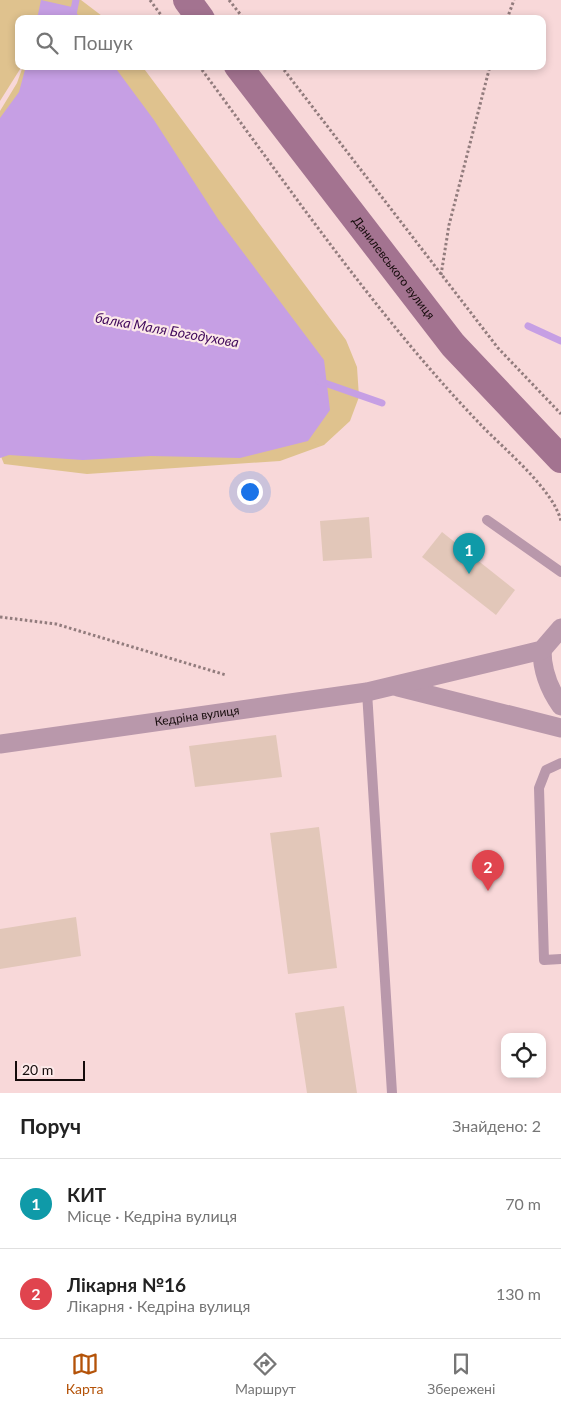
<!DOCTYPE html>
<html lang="uk">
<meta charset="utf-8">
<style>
:root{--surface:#fff;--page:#f6f6f6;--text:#222;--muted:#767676;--line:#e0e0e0;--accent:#b45309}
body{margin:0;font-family:Lato,sans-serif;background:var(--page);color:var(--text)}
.controls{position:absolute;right:15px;bottom:15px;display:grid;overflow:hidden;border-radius:10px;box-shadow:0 2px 8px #0003}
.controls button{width:45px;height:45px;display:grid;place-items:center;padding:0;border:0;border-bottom:1px solid var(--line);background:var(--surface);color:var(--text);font:25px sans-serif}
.scale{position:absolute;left:15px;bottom:12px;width:70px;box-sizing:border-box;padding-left:5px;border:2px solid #150b0b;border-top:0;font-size:14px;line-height:18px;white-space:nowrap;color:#150b0b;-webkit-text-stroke:4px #fce9e9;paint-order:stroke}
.you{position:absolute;left:249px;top:491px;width:18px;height:18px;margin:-12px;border:4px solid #fff;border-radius:50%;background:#1a73e8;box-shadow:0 0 0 8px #1a73e833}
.badge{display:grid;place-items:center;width:32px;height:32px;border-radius:50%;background:var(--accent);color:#fff;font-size:16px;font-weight:700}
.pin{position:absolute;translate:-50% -41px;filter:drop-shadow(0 1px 2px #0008)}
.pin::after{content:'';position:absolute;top:26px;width:18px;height:15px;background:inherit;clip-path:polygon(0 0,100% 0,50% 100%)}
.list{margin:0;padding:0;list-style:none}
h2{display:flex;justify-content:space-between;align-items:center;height:65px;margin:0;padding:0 20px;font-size:21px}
h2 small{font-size:16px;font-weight:400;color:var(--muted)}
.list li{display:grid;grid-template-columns:32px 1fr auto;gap:15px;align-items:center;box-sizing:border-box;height:90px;padding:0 20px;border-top:1px solid var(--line)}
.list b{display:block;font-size:19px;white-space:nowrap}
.list p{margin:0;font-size:16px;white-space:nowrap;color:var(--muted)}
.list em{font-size:16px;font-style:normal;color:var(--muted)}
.icon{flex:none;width:28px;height:28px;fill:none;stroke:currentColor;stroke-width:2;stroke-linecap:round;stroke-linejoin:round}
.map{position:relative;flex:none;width:561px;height:1093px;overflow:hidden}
.search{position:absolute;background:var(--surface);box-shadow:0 2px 8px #0003;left:15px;right:15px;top:15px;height:55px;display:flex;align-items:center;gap:12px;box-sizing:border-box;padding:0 18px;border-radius:10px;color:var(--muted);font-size:19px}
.sheet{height:245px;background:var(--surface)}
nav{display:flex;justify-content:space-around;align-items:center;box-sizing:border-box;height:70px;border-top:1px solid var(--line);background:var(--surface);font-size:14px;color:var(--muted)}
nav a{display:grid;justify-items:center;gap:2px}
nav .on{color:var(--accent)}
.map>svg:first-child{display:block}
.green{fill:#dfc28e}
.water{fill:#c69fe4}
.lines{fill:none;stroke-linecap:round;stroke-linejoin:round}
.stream{stroke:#c69fe4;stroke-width:7}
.building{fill:#e2c7b9}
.path{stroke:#927c7d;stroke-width:3;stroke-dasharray:2.5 2.5;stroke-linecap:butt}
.lane{stroke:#b998ab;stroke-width:10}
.street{stroke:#b998ab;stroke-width:19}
.secondary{stroke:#a37390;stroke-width:28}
.labels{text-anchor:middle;stroke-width:4.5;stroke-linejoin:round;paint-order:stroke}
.street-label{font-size:12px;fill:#150b0b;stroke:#fce9e9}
.water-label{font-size:14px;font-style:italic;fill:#40085b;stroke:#fce9e9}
</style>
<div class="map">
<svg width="561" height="1093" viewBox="0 0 561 1093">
<rect width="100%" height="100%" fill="#f8d8d9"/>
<path class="green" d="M0,0H81L106,19H19V66H22L0,101Z
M23,66H142L346,340L357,367L359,397L350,421L324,445L280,461L87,474L4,464L0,454V111L17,83Z"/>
<path class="water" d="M41,0L72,7L81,19H37Z
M26,66H114L154,120L218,219L324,360L330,410L308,441L240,458L151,456L83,460L9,455L0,458V118L19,92Z"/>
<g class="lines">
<path class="stream" d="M72,19L76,0
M528,326L561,341
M319,381L382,403"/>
</g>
<path class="building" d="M369,517L372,558L323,561L320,521Z
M442,532L515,590L496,615L422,557Z
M276,735L282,777L195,787L189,746Z
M319,827L337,968L288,974L270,833Z
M76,917L81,956L0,969V929Z
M344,1006L357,1093H307L295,1013Z"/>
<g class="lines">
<path class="path" d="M150,0L164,19
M229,0L244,19
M507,19L514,0
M199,66C289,187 378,318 482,426C505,450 553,489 561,521
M281,66L498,348L561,414
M441,275L449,225L490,66
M0,617L56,624L226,675"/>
<path class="lane" d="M487,520L561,572
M367,692L392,1093
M561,763L546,770L539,788L544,960L561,959"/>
<g class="street">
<path d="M542,650C542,671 549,689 561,706"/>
<path d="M398,687L561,728"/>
<path id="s1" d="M0,744L367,692L542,650L561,628"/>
</g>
<g class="secondary">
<path d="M187,0L201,19"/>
<path id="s2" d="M238,66L453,345L561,459"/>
</g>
</g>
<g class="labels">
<g class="street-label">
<text dy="4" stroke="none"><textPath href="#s2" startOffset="255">Данилевського вулиця</textPath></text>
<text dy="4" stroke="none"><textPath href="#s1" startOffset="199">Кедріна вулиця</textPath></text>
</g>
<g class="water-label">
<text transform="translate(167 330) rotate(10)" y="5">балка Маля Богодухова</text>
</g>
</g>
</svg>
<div class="controls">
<button><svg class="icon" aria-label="locate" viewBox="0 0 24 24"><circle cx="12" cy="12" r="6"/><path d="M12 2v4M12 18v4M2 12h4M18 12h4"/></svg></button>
</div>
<div class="scale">20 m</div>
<div class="you"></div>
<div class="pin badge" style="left:469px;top:574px;background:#0f9aa8">1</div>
<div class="pin badge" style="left:488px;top:891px;background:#e0444e">2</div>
<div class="search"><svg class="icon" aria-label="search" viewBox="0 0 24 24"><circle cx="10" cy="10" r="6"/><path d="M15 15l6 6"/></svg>Пошук</div>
</div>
<section class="sheet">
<h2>Поруч<small>Знайдено: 2</small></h2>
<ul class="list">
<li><span class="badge" style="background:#0f9aa8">1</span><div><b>КИТ</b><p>Місце · Кедріна вулиця</p></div><em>70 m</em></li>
<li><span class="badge" style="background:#e0444e">2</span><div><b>Лікарня №16</b><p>Лікарня · Кедріна вулиця</p></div><em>130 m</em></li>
</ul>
</section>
<nav>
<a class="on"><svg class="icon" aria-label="map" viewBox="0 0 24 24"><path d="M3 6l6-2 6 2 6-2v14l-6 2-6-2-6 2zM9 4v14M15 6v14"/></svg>Карта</a>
<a><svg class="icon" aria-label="directions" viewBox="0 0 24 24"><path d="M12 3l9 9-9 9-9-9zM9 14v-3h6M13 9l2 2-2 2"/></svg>Маршрут</a>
<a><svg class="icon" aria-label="saved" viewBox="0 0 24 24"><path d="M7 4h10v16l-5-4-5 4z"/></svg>Збережені</a>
</nav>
